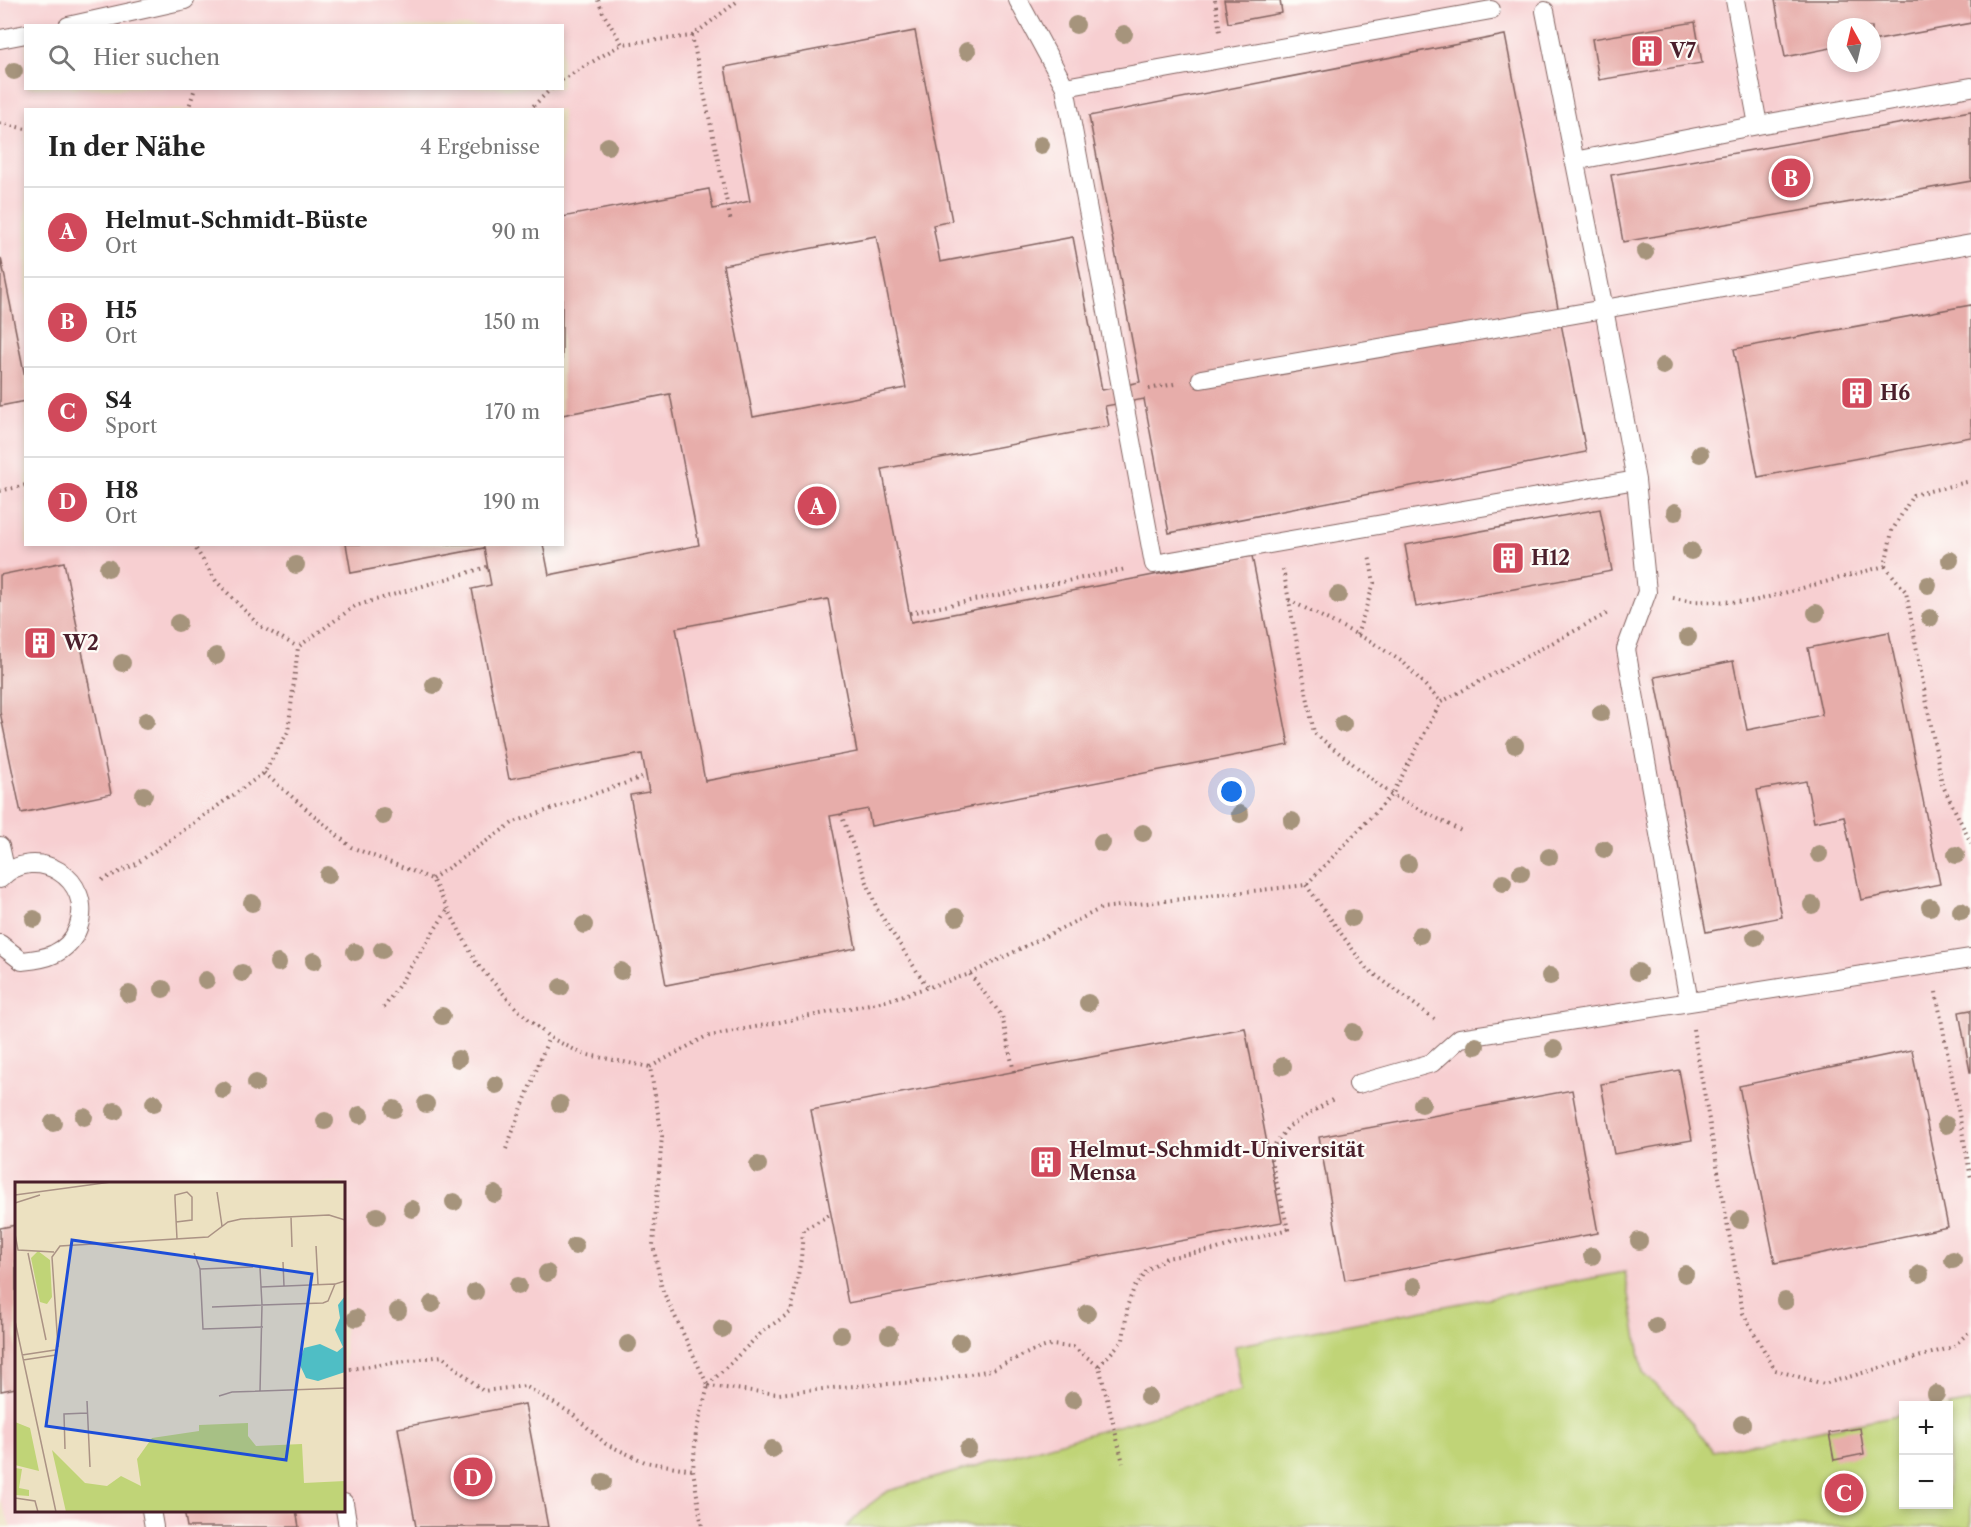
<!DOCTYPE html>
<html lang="de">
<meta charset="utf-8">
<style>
:root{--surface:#fff;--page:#f6f6f6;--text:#222;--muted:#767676;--line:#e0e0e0;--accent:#d1495b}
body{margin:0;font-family:"Libre Caslon Text",serif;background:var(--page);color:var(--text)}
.controls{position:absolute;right:18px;bottom:18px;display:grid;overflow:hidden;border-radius:0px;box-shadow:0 3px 9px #0003}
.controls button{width:54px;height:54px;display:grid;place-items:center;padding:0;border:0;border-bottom:2px solid var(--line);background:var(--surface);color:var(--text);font:30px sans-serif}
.compass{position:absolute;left:1827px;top:18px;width:54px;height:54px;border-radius:50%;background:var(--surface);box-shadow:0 3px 9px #0003;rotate:352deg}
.you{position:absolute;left:1232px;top:792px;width:21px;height:21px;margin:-15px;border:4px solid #fff;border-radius:50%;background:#1a73e8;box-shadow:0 0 0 9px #1a73e833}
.badge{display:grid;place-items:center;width:39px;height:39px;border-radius:50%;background:var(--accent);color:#fff;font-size:20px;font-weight:700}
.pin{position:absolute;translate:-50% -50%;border:3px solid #fff;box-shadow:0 2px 6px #0006}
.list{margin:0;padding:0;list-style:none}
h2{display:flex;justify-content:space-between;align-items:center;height:78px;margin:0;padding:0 24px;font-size:26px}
h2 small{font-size:20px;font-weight:400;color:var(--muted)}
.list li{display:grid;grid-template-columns:39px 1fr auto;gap:18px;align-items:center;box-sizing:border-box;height:90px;padding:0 24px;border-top:2px solid var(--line)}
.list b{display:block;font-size:22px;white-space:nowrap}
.list p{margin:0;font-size:20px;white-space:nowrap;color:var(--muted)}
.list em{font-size:20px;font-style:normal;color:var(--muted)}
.icon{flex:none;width:33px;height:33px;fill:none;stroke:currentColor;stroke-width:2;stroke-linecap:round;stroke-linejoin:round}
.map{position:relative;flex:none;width:1971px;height:1527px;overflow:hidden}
.search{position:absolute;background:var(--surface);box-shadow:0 3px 9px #0003;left:24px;top:24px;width:540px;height:66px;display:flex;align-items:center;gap:15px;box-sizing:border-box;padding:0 21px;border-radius:0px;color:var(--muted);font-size:22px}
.panel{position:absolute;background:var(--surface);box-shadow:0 3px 9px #0003;left:24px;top:108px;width:540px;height:438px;border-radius:0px}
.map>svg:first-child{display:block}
.built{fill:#f7cfd1;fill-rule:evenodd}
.green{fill:#c0d477;stroke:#857a51;stroke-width:1.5}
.building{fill:#e7adaa;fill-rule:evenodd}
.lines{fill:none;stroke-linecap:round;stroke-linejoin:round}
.service-casing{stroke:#836360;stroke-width:20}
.path{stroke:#836360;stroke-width:4;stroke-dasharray:1.5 4.5;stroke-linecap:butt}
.service{stroke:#fff;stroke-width:18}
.tree{fill:#a6947b}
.labels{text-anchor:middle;stroke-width:4.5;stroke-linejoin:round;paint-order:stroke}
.poi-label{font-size:20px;font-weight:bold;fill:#4a1f2b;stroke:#fdfcf7;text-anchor:start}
.inset-road{fill:none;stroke:#ab9385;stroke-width:1.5}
.view{fill:#1d4ed8;fill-opacity:0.15;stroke:#1d4ed8;stroke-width:3}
.inset-edge{fill:none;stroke:#4a1f2b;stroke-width:3}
</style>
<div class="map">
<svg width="1971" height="1527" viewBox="0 0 1971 1527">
<rect width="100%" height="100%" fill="#fdfcf7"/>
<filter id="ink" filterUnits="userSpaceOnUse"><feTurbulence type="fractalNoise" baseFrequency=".0167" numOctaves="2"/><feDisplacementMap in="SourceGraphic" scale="12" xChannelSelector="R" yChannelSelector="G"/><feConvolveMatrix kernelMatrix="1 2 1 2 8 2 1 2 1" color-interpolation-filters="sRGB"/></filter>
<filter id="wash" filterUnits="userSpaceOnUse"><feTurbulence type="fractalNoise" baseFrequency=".008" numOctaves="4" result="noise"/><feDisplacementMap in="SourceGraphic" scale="24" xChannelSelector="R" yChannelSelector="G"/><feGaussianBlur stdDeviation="1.35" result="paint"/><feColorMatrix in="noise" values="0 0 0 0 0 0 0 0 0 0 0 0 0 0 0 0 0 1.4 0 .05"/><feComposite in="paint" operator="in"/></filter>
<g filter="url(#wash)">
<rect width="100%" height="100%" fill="#ece1c1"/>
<path class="built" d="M0,0H1971V1527H11L0,1499ZM26,26H562V88H26ZM1836,27H1872V63H1836ZM26,110H562V544H26ZM16,1184H344V1510H16ZM1904,1406H1948V1504H1904Z"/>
<path class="green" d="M1625,1272L1643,1373L1678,1405L1713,1451L1903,1414L1904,1504H1948L1949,1406L1971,1402V1527H846L869,1505L888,1491L1241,1391L1235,1346Z"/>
<g id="blocks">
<path class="building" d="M1224,0H1280L1282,13L1228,23Z
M1775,0H1971V23L1872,41V27H1836V47L1785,57Z
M1695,22L1702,63L1599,80L1592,39Z
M915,31L952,221L933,225L940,262L1073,237L1102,390L1140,382L1089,116L1505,35L1586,452L1169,533L1144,399L1105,406L1109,426L882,469L911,622L1252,556L1289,745L871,826L868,809L830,816L856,948L666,985L630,795L649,792L642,754L509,779L472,589L491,585L484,548L351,573L346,544H543L549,575L699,545L670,394L562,415V217L709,189L713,209L750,201L725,67ZM876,236L906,388L753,417L723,265ZM828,599L857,752L705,781L676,628Z
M1971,111V181L1623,242L1611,175Z
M1,258L26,382V401L0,406Z
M1971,305V437L1758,477L1734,349Z
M1600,509L1612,571L1416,607L1405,545Z
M64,562L111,794L21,813L0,712V575Z
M1889,632L1940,884L1861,900L1844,816L1814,822L1806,781L1757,790L1782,917L1706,932L1655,677L1733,661L1747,730L1822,715L1808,648Z
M1971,1010V1072H1970L1959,1012Z
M1245,1028L1282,1222L848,1303L811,1110Z
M1912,1050L1948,1227L1775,1263L1739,1086Z
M1679,1070L1692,1140L1614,1154L1601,1084Z
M1572,1090L1598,1233L1345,1280L1319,1137Z
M16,1225V1388L1,1391L0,1228Z
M525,1404L548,1527H416L398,1428Z
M1860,1428L1864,1454L1834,1460L1829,1433Z
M184,1510H296L299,1527H187Z"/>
</g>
</g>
<g filter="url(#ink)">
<use href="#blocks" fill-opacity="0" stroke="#836360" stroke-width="1.5"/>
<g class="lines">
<defs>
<path id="service" d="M1018,0L1065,87L1154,564L1636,480
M1735,0L1758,125
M68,26L185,0
M0,39L26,34
M1065,87L1491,10
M1574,161L1758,125L1971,87
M1201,379L1604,309L1545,11
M0,846L6,873
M0,879C35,842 96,879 78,928C74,939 65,949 54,954C44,959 32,960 22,961L0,944
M1689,1002L1626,649L1647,592L1636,480L1604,309L1971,244
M1358,1084L1432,1063L1460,1038L1971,958
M344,1503L348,1527
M151,1510L154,1527"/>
</defs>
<use href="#service" class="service-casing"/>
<path class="path" d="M598,0L603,13L622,44L692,36L731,222
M1215,0L1220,32
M692,36L739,0
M562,80L622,44
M188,110L195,88
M529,110L552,88
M0,123L26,129
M1149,389L1174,384
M0,491L26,485
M193,544L216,581L260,626L298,647
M1885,566L1906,592L1942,784L1971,843
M1283,569L1314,733L1392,795L1463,832
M1673,598L1689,601L1750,602L1885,566L1892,531L1913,495L1971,481
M1289,600L1370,641L1404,663L1441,702
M910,613L1126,569
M1357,635L1374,583L1369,555
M264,773L351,847L432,879L477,964L518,1010L549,1037L583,1054L650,1067L662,1136L653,1245L662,1289L708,1386L696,1432L693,1470L702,1527
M841,814L877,909L927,987
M432,879L514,822L646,776
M102,880L136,864L264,773L288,732L298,647L355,606L487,567
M1306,885L1366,968L1437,1021
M970,974L1002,1016L1014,1072
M1936,992L1971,1178
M384,1008L448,909
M1693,1029L1743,1313L1775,1370L1824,1384L1953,1347L1971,1330
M650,1067L705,1037L885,1001L970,974L1102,908L1306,885L1392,795L1441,702L1610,612
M506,1149L549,1037
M1099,1366L1123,1340L1128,1304L1134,1288L1148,1269L1166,1258L1217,1249L1288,1229L1269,1152L1288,1127L1335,1098
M344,1370L442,1356L483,1391L525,1386L571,1413L606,1444L645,1462L693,1470
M708,1385L763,1331L791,1312L801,1259L803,1230L831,1214
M708,1386L779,1394L841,1387L933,1381L991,1370L1032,1351L1051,1345L1073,1347L1099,1366L1123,1463"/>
<use href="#service" class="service"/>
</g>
<g class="tree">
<circle cx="1076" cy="25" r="9"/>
<circle cx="1124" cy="34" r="9"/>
<circle cx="967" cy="51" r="9"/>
<circle cx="14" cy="71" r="9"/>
<circle cx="1041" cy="145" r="9"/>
<circle cx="608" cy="146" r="9"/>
<circle cx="1645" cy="252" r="9"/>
<circle cx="1663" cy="366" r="9"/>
<circle cx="1700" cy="454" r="9"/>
<circle cx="1675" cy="512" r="9"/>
<circle cx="1691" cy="551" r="9"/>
<circle cx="1950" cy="560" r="9"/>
<circle cx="296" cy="565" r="9"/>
<circle cx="108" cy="568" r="9"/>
<circle cx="1928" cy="585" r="9"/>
<circle cx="1338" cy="595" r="9"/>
<circle cx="1816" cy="613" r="9"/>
<circle cx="1930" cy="618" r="9"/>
<circle cx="178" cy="623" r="9"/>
<circle cx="1688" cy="637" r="9"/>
<circle cx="216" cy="656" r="9"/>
<circle cx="122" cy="663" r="9"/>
<circle cx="434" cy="685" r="9"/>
<circle cx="1601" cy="713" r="9"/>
<circle cx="146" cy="721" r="9"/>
<circle cx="1343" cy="724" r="9"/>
<circle cx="1515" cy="745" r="9"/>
<circle cx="144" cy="795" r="9"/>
<circle cx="1240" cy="814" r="9"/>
<circle cx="383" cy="816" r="9"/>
<circle cx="1292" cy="821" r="9"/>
<circle cx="1143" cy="833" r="9"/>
<circle cx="1102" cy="843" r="9"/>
<circle cx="1604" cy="849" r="9"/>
<circle cx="1819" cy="854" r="9"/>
<circle cx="1956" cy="855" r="9"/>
<circle cx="1549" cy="857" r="9"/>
<circle cx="1408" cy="864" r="9"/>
<circle cx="1521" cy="873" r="9"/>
<circle cx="328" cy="875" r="9"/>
<circle cx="1503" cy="883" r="9"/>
<circle cx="252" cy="903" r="9"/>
<circle cx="1812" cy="905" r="9"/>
<circle cx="1930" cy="907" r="9"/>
<circle cx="1961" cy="911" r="9"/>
<circle cx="956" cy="917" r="9"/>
<circle cx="1352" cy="918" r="9"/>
<circle cx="34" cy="919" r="9"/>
<circle cx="584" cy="925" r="9"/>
<circle cx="1420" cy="935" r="9"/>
<circle cx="1755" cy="937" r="9"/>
<circle cx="382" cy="950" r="9"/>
<circle cx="355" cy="952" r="9"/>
<circle cx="314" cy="961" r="9"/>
<circle cx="278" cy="963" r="9"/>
<circle cx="621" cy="971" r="9"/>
<circle cx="1638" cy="972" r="9"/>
<circle cx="242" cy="973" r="9"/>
<circle cx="1550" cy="976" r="9"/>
<circle cx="206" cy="980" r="9"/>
<circle cx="561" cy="987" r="9"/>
<circle cx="163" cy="989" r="9"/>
<circle cx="129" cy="994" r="9"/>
<circle cx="1088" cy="1003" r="9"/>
<circle cx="442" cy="1016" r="9"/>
<circle cx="1353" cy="1032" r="9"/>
<circle cx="1476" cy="1046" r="9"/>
<circle cx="1554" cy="1049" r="9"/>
<circle cx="458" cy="1059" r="9"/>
<circle cx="1283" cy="1066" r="9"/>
<circle cx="256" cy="1083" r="9"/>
<circle cx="496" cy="1085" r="9"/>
<circle cx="223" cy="1090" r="9"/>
<circle cx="154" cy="1103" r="9"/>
<circle cx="426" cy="1104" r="9"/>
<circle cx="560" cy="1104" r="9"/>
<circle cx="1422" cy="1104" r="9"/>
<circle cx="394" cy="1109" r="9"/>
<circle cx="115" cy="1111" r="9"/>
<circle cx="360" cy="1115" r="9"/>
<circle cx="84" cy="1117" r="9"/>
<circle cx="325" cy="1121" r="9"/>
<circle cx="53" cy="1123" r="9"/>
<circle cx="1946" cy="1125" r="9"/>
<circle cx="758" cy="1165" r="9"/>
<circle cx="495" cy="1194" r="9"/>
<circle cx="454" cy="1202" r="9"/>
<circle cx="412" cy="1209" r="9"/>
<circle cx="377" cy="1216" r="9"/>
<circle cx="1740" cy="1220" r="9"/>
<circle cx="1639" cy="1241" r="9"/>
<circle cx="575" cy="1246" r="9"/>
<circle cx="1592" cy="1256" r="9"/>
<circle cx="1953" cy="1260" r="9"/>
<circle cx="547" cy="1273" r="9"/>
<circle cx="1685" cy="1274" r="9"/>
<circle cx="1920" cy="1274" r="9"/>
<circle cx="518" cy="1286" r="9"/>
<circle cx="1414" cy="1286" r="9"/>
<circle cx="475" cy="1292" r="9"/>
<circle cx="1785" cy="1301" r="9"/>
<circle cx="432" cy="1304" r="9"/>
<circle cx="398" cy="1311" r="9"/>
<circle cx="1087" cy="1313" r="9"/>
<circle cx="356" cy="1318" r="9"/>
<circle cx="1656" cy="1326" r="9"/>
<circle cx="722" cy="1329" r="9"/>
<circle cx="841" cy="1335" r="9"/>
<circle cx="889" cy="1335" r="9"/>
<circle cx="960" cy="1342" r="9"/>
<circle cx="628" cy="1344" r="9"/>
<circle cx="1936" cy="1394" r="9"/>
<circle cx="1148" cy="1397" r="9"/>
<circle cx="1073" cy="1400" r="9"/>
<circle cx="1742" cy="1424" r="9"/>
<circle cx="772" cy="1449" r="9"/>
<circle cx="968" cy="1449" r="9"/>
<circle cx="603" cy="1482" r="9"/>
</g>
</g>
<defs>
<symbol id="building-square" viewBox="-11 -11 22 22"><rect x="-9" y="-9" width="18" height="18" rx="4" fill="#d1495b" stroke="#fdfcf7"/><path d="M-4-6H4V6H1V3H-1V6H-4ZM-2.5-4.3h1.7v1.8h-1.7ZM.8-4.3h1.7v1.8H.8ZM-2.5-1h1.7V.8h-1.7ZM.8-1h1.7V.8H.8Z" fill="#fff"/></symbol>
</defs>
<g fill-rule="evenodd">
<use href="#building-square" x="1628" y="32" width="38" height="38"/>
<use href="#building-square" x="1838" y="374" width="38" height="38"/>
<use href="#building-square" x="1489" y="539" width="38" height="38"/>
<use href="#building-square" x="21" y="624" width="38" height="38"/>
<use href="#building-square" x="1027" y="1143" width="38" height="38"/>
</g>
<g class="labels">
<g class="poi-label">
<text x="1670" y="58">V7</text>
<text x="1880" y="400">H6</text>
<text x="1531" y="565">H12</text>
<text x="63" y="650">W2</text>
<text x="1069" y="1157">Helmut-Schmidt-Universität<tspan x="1069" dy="23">Mensa</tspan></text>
</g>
</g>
<g transform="translate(15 1182)">
<rect width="330" height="330" fill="#ece1c1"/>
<path d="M23,69L35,78L37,115L32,122L25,120L16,76ZM0,240L15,246L24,289L0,283ZM233,241V254L241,264L287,262L289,301L330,299V330H51L37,268L70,301L92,304L106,294L126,304L122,277L137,256L184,249V243ZM0,286L7,287L4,306L14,308V314L0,313Z" fill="#c0d477"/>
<path d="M330,114V190L303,199L291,196L284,181L289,166L305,162L322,170L328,165L320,148L325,136L323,123Z" fill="#4fbec5"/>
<path class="inset-road" d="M202,10L207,44M0,13L96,0M0,21L25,13M276,35L277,65M161,40L177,38V15L172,10L160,13V17L162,57M0,52L3,68L39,70M301,64L303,102M13,71L31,158M179,71L185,87L188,147L248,145M268,80L269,104M185,87L238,85M246,105L320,102M197,125L247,123L245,86M0,139L41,330M43,165L37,75L45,64L193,55L213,40L226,37L314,33L330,38M7,173L40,168M8,178L41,173M245,209L247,123L308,121L313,119L320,102L330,99M204,214L217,210L330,206M72,219L75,285M50,267L49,232L72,231M0,316L20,319L23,330"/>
<path class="view" d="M57,58L297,92L271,278L31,244Z"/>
<rect width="330" height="330" class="inset-edge"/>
</g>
</svg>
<div class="controls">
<button>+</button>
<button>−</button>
</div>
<svg class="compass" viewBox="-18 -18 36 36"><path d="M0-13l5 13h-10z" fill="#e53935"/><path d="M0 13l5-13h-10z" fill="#767676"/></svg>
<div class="you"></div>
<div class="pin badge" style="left:817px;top:506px">A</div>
<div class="pin badge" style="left:1791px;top:178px">B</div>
<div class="pin badge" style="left:1844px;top:1493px">C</div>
<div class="pin badge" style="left:473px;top:1477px">D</div>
<div class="search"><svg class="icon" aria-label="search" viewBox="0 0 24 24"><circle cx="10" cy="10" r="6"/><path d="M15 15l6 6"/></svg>Hier suchen</div>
<section class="panel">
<h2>In der Nähe<small>4 Ergebnisse</small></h2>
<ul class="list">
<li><span class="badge">A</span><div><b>Helmut-Schmidt-Büste</b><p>Ort</p></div><em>90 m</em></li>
<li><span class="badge">B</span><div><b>H5</b><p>Ort</p></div><em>150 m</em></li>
<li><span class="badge">C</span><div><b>S4</b><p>Sport</p></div><em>170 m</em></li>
<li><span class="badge">D</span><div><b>H8</b><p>Ort</p></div><em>190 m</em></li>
</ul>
</section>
</div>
